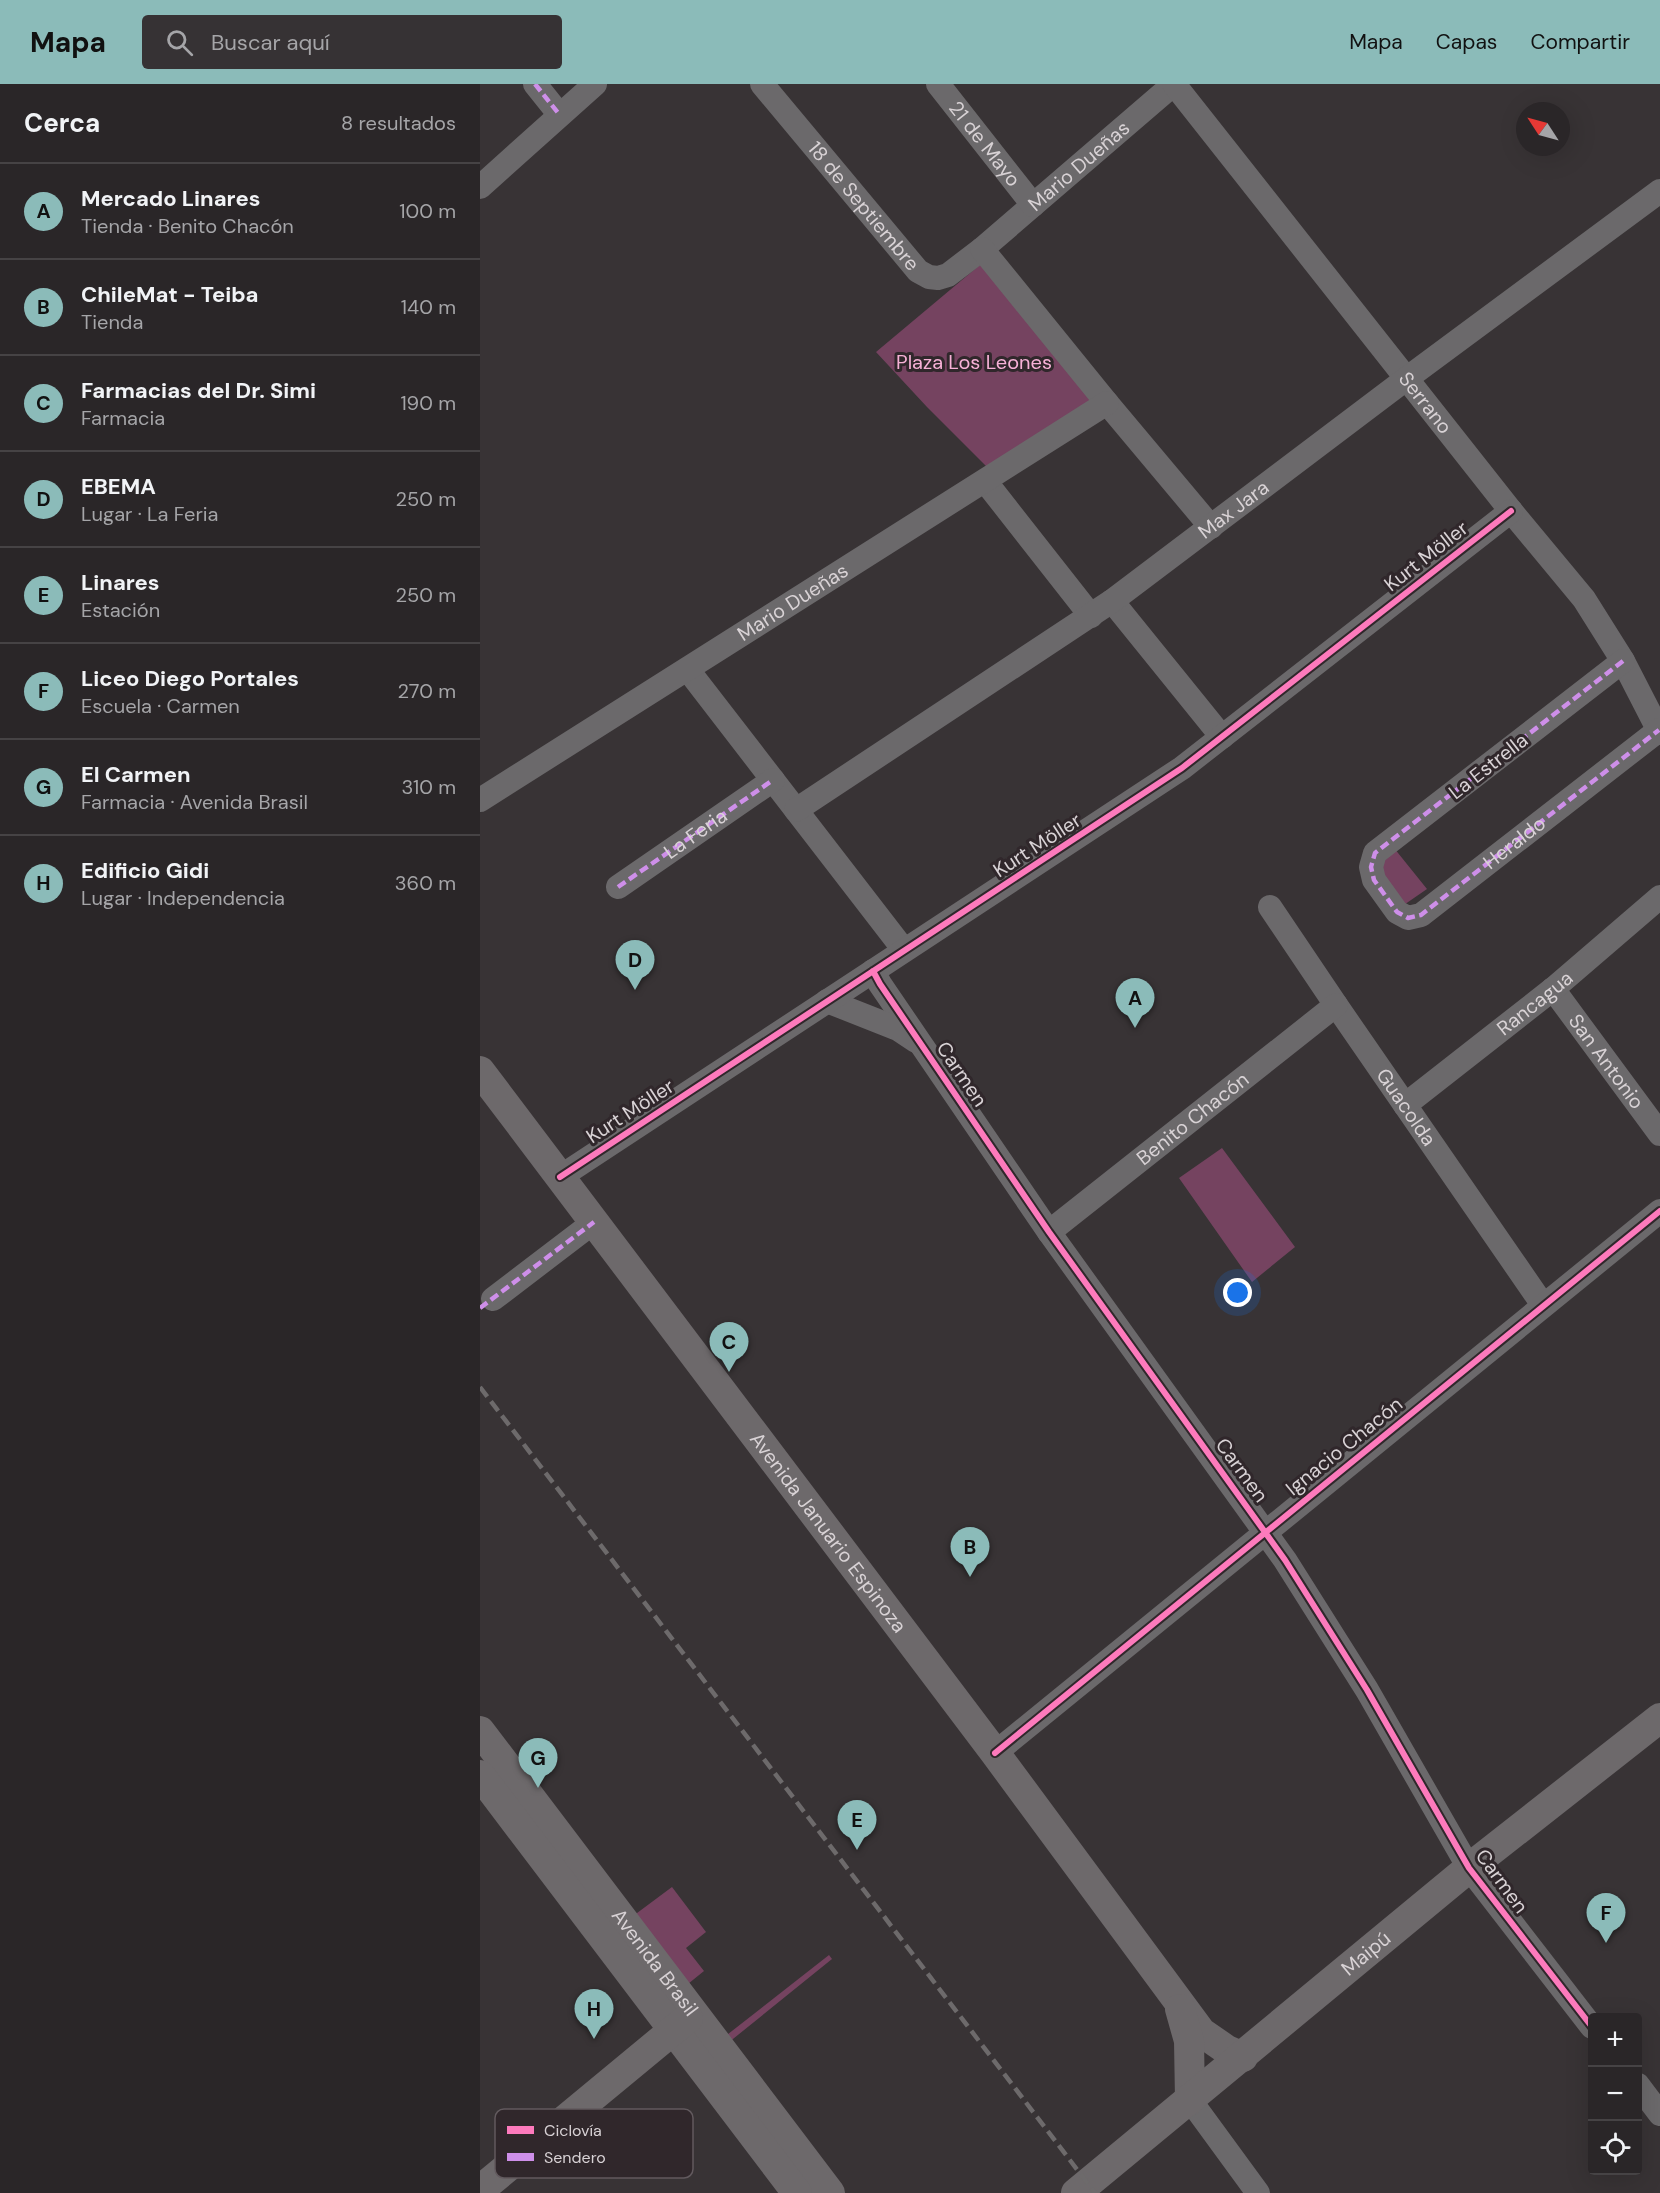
<!DOCTYPE html>
<html lang="es">
<meta charset="utf-8">
<style>
:root{--surface:#2a2628;--page:#363234;--text:#f1f3f6;--muted:#a5a5a8;--line:#464345;--accent:#8bbbb9}
body{margin:0;font-family:"DM Sans",sans-serif;background:var(--page);color:var(--text)}
.controls{position:absolute;right:18px;bottom:18px;display:grid;overflow:hidden;border-radius:6px;box-shadow:0 6px 24px #0002}
.controls button{width:54px;height:54px;display:grid;place-items:center;padding:0;border:0;border-bottom:2px solid var(--line);background:var(--surface);color:var(--text);font:30px sans-serif}
.compass{position:absolute;left:1036px;top:18px;width:54px;height:54px;border-radius:50%;background:var(--surface);box-shadow:0 6px 24px #0002;rotate:306deg}
.you{position:absolute;left:758px;top:1209px;width:21px;height:21px;margin:-15px;border:4px solid #fff;border-radius:50%;background:#1a73e8;box-shadow:0 0 0 9px #1a73e833}
.badge{display:grid;place-items:center;width:39px;height:39px;border-radius:50%;background:var(--accent);color:#111;font-size:20px;font-weight:700}
.pin{position:absolute;translate:-50% -50px;filter:drop-shadow(0 2px 3px #0008)}
.pin::after{content:'';position:absolute;top:32px;width:21px;height:18px;background:inherit;clip-path:polygon(0 0,100% 0,50% 100%)}
.list{margin:0;padding:0;list-style:none}
h2{display:flex;justify-content:space-between;align-items:center;height:78px;margin:0;padding:0 24px;font-size:26px}
h2 small{font-size:20px;font-weight:400;color:var(--muted)}
.list li{display:grid;grid-template-columns:39px 1fr auto;gap:18px;align-items:center;box-sizing:border-box;height:96px;padding:0 24px;border-top:2px solid var(--line)}
.list b{display:block;font-size:22px;white-space:nowrap}
.list p{margin:0;font-size:20px;white-space:nowrap;color:var(--muted)}
.list em{font-size:20px;font-style:normal;color:var(--muted)}
.icon{flex:none;width:33px;height:33px;fill:none;stroke:currentColor;stroke-width:2;stroke-linecap:round;stroke-linejoin:round}
.map{position:relative;flex:none;width:1180px;height:2109px;overflow:hidden}
header{display:flex;align-items:center;gap:36px;box-sizing:border-box;height:84px;padding:0 30px;background:var(--accent);color:#111}
header strong{font-size:28px}
nav{display:flex;gap:33px;margin-inline-start:auto;font-size:21px}
.search{width:420px;height:54px;background:var(--page);display:flex;align-items:center;gap:15px;box-sizing:border-box;padding:0 21px;border-radius:6px;color:var(--muted);font-size:22px}
main{display:flex}
aside{flex:1;background:var(--surface)}
.map>svg:first-child{display:block}
.green{fill:#754360}
.lines{fill:none;stroke-linecap:round;stroke-linejoin:round}
.minor{stroke:#6b696b;stroke-width:24}
.major{stroke:#6d696b;stroke-width:30}
.rail{stroke:#6d6a6b;stroke-width:4.5;stroke-dasharray:12 6;stroke-linecap:butt}
.quiet{stroke:#ce8fe9;stroke-width:4.5;stroke-dasharray:9 4.5;stroke-linecap:butt}
.cycleway-casing{stroke:#30272b;stroke-width:10}
.cycleway{stroke:#fd7abc;stroke-width:6}
.labels{text-anchor:middle;stroke-width:6;stroke-linejoin:round;paint-order:stroke}
.street-label{font-size:20px;fill:#d8d2d5;stroke:#30272b}
.park-label{font-size:20px;fill:#f7b1d7;stroke:#30272b}
.key{fill:#30272b;stroke:#625a5e;stroke-width:1.5}
.key-label{font-size:16px;fill:#d8d2d5}
</style>
<header>
<strong>Mapa</strong>
<div class="search"><svg class="icon" aria-label="search" viewBox="0 0 24 24"><circle cx="10" cy="10" r="6"/><path d="M15 15l6 6"/></svg>Buscar aquí</div>
<nav><a>Mapa</a><a>Capas</a><a>Compartir</a></nav>
</header>
<main>
<aside>
<h2>Cerca<small>8 resultados</small></h2>
<ul class="list">
<li><span class="badge">A</span><div><b>Mercado Linares</b><p>Tienda · Benito Chacón</p></div><em>100 m</em></li>
<li><span class="badge">B</span><div><b>ChileMat - Teiba</b><p>Tienda</p></div><em>140 m</em></li>
<li><span class="badge">C</span><div><b>Farmacias del Dr. Simi</b><p>Farmacia</p></div><em>190 m</em></li>
<li><span class="badge">D</span><div><b>EBEMA</b><p>Lugar · La Feria</p></div><em>250 m</em></li>
<li><span class="badge">E</span><div><b>Linares</b><p>Estación</p></div><em>250 m</em></li>
<li><span class="badge">F</span><div><b>Liceo Diego Portales</b><p>Escuela · Carmen</p></div><em>270 m</em></li>
<li><span class="badge">G</span><div><b>El Carmen</b><p>Farmacia · Avenida Brasil</p></div><em>310 m</em></li>
<li><span class="badge">H</span><div><b>Edificio Gidi</b><p>Lugar · Independencia</p></div><em>360 m</em></li>
</ul>
</aside>
<div class="map">
<svg width="1180" height="2109" viewBox="0 0 1180 2109">
<rect width="100%" height="100%" fill="#383335"/>
<path class="green" d="M501,180L611,317L507,383L447,323L396,268Z
M914,764L947,805L918,825L891,783Z
M742,1064L815,1163L772,1198L699,1094Z
M192,1803L226,1848L206,1864L224,1887L203,1904L153,1832Z
M349,1871L352,1875L248,1959L243,1954Z"/>
<g class="lines">
<g class="minor">
<path d="M55,0L79,30"/>
<path id="s1" d="M282,0L438,187L449,193L458,194L468,191L502,165L694,0"/>
<path id="s2" d="M458,0L553,121"/>
<path id="s3" d="M694,0L1031,427L1104,515L1143,577L1180,649"/>
<path d="M0,103L115,0"/>
<path d="M502,165L627,319L731,443"/>
<path d="M505,397L611,532"/>
<path d="M632,517L742,653"/>
<path id="s4" d="M1143,577L895,769L891,783L894,796L917,828L928,834L941,831L1179,646"/>
<path d="M208,586L424,866"/>
<path id="s5" d="M0,716L627,319"/>
<path id="s6" d="M316,726L632,517L926,295L1180,107"/>
<path id="s7" d="M138,803L293,696"/>
<path id="s8" d="M790,823L856,921L1063,1221"/>
<path d="M393,887L400,900L569,1148L805,1476L887,1606L989,1784L1112,1943"/>
<path id="s9" d="M1073,905L1180,1050"/>
<path d="M347,917L418,945L436,957"/>
<path id="s10" d="M925,1021L1073,905L1180,813"/>
<path d="M80,1093L702,684L1031,427"/>
<path id="s11" d="M569,1148L856,921"/>
<path d="M13,1215L114,1138"/>
<path d="M515,1669L1180,1127"/>
<path d="M1158,2001L1180,2030"/>
<path d="M710,2016L778,2109"/>
</g>
<g class="major">
<path id="s12" d="M0,987L515,1669L721,1948L747,1966L763,1973"/>
<path id="s13" d="M0,1647L350,2109"/>
<path d="M0,1691L317,2109"/>
<path d="M700,1925L709,1957L710,2016"/>
<path d="M0,2106L208,1934"/>
<path id="s14" d="M596,2109L989,1784L1180,1634"/>
</g>
<path class="rail" d="M0,1303L615,2109"/>
<path class="quiet" d="M55,0L79,30
M1143,577L895,769L891,783L894,796L917,828L928,834L941,831L1179,646
M138,803L293,696
M0,1224L114,1138"/>
<defs>
<path id="cycleway" d="M393,887L400,900L569,1148L805,1476L887,1606L989,1784L1112,1943
M80,1093L702,684L1031,427
M515,1669L1180,1127"/>
</defs>
<use href="#cycleway" class="cycleway-casing"/>
<use href="#cycleway" class="cycleway"/>
</g>
<g class="labels">
<g class="street-label">
<text dy="7" stroke="none"><textPath href="#s2" startOffset="76">21 de Mayo</textPath></text>
<text dy="7" stroke="none"><textPath href="#s1" startOffset="446">Mario Dueñas</textPath></text>
<text dy="7" stroke="none"><textPath href="#s1" startOffset="159">18 de Septiembre</textPath></text>
<text dy="7" stroke="none"><textPath href="#s3" startOffset="406">Serrano</textPath></text>
<text dy="7" stroke="none"><textPath href="#s6" startOffset="531">Max Jara</textPath></text>
<text transform="translate(946 472) rotate(-38)" y="7">Kurt Möller</text>
<text dy="7" stroke="none"><textPath href="#s5" startOffset="370">Mario Dueñas</textPath></text>
<text transform="translate(1008 682) rotate(-38)" y="7">La Estrella</text>
<text dy="7" stroke="none"><textPath href="#s7" startOffset="94">La Feria</textPath></text>
<text dy="7" stroke="none"><textPath href="#s4" startOffset="525">Heraldo</textPath></text>
<text transform="translate(557 761) rotate(-33)" y="7">Kurt Möller</text>
<text dy="7" stroke="none"><textPath href="#s10" startOffset="165">Rancagua</textPath></text>
<text dy="7" stroke="none"><textPath href="#s9" startOffset="90">San Antonio</textPath></text>
<text transform="translate(482 990) rotate(56)" y="7">Carmen</text>
<text dy="7" stroke="none"><textPath href="#s8" startOffset="242">Guacolda</textPath></text>
<text transform="translate(150 1027) rotate(-33)" y="7">Kurt Möller</text>
<text dy="7" stroke="none"><textPath href="#s11" startOffset="183">Benito Chacón</textPath></text>
<text transform="translate(864 1362) rotate(-39)" y="7">Ignacio Chacón</text>
<text transform="translate(762 1386) rotate(54)" y="7">Carmen</text>
<text dy="7" stroke="none"><textPath href="#s12" startOffset="578">Avenida Januario Espinoza</textPath></text>
<text transform="translate(1022 1797) rotate(54)" y="7">Carmen</text>
<text dy="7" stroke="none"><textPath href="#s14" startOffset="376">Maipú</textPath></text>
<text dy="7" stroke="none"><textPath href="#s13" startOffset="290">Avenida Brasil</textPath></text>
</g>
<g class="park-label">
<text x="494" y="285">Plaza Los Leones</text>
</g>
</g>
<rect x="15" y="2025" width="198" height="69" rx="9" class="key"/>
<rect x="27" y="2042" width="27" height="8" fill="#fd7abc"/>
<rect x="27" y="2069" width="27" height="8" fill="#ce8fe9"/>
<g class="key-label">
<text x="64" y="2052">Ciclovía</text>
<text x="64" y="2079">Sendero</text>
</g>
</svg>
<div class="controls">
<button>+</button>
<button>−</button>
<button><svg class="icon" aria-label="locate" viewBox="0 0 24 24"><circle cx="12" cy="12" r="6"/><path d="M12 2v4M12 18v4M2 12h4M18 12h4"/></svg></button>
</div>
<svg class="compass" viewBox="-18 -18 36 36"><path d="M0-13l5 13h-10z" fill="#e53935"/><path d="M0 13l5-13h-10z" fill="#a5a5a8"/></svg>
<div class="you"></div>
<div class="pin badge" style="left:655px;top:944px">A</div>
<div class="pin badge" style="left:490px;top:1493px">B</div>
<div class="pin badge" style="left:249px;top:1288px">C</div>
<div class="pin badge" style="left:155px;top:906px">D</div>
<div class="pin badge" style="left:377px;top:1766px">E</div>
<div class="pin badge" style="left:1126px;top:1859px">F</div>
<div class="pin badge" style="left:58px;top:1704px">G</div>
<div class="pin badge" style="left:114px;top:1955px">H</div>
</div>
</main>
